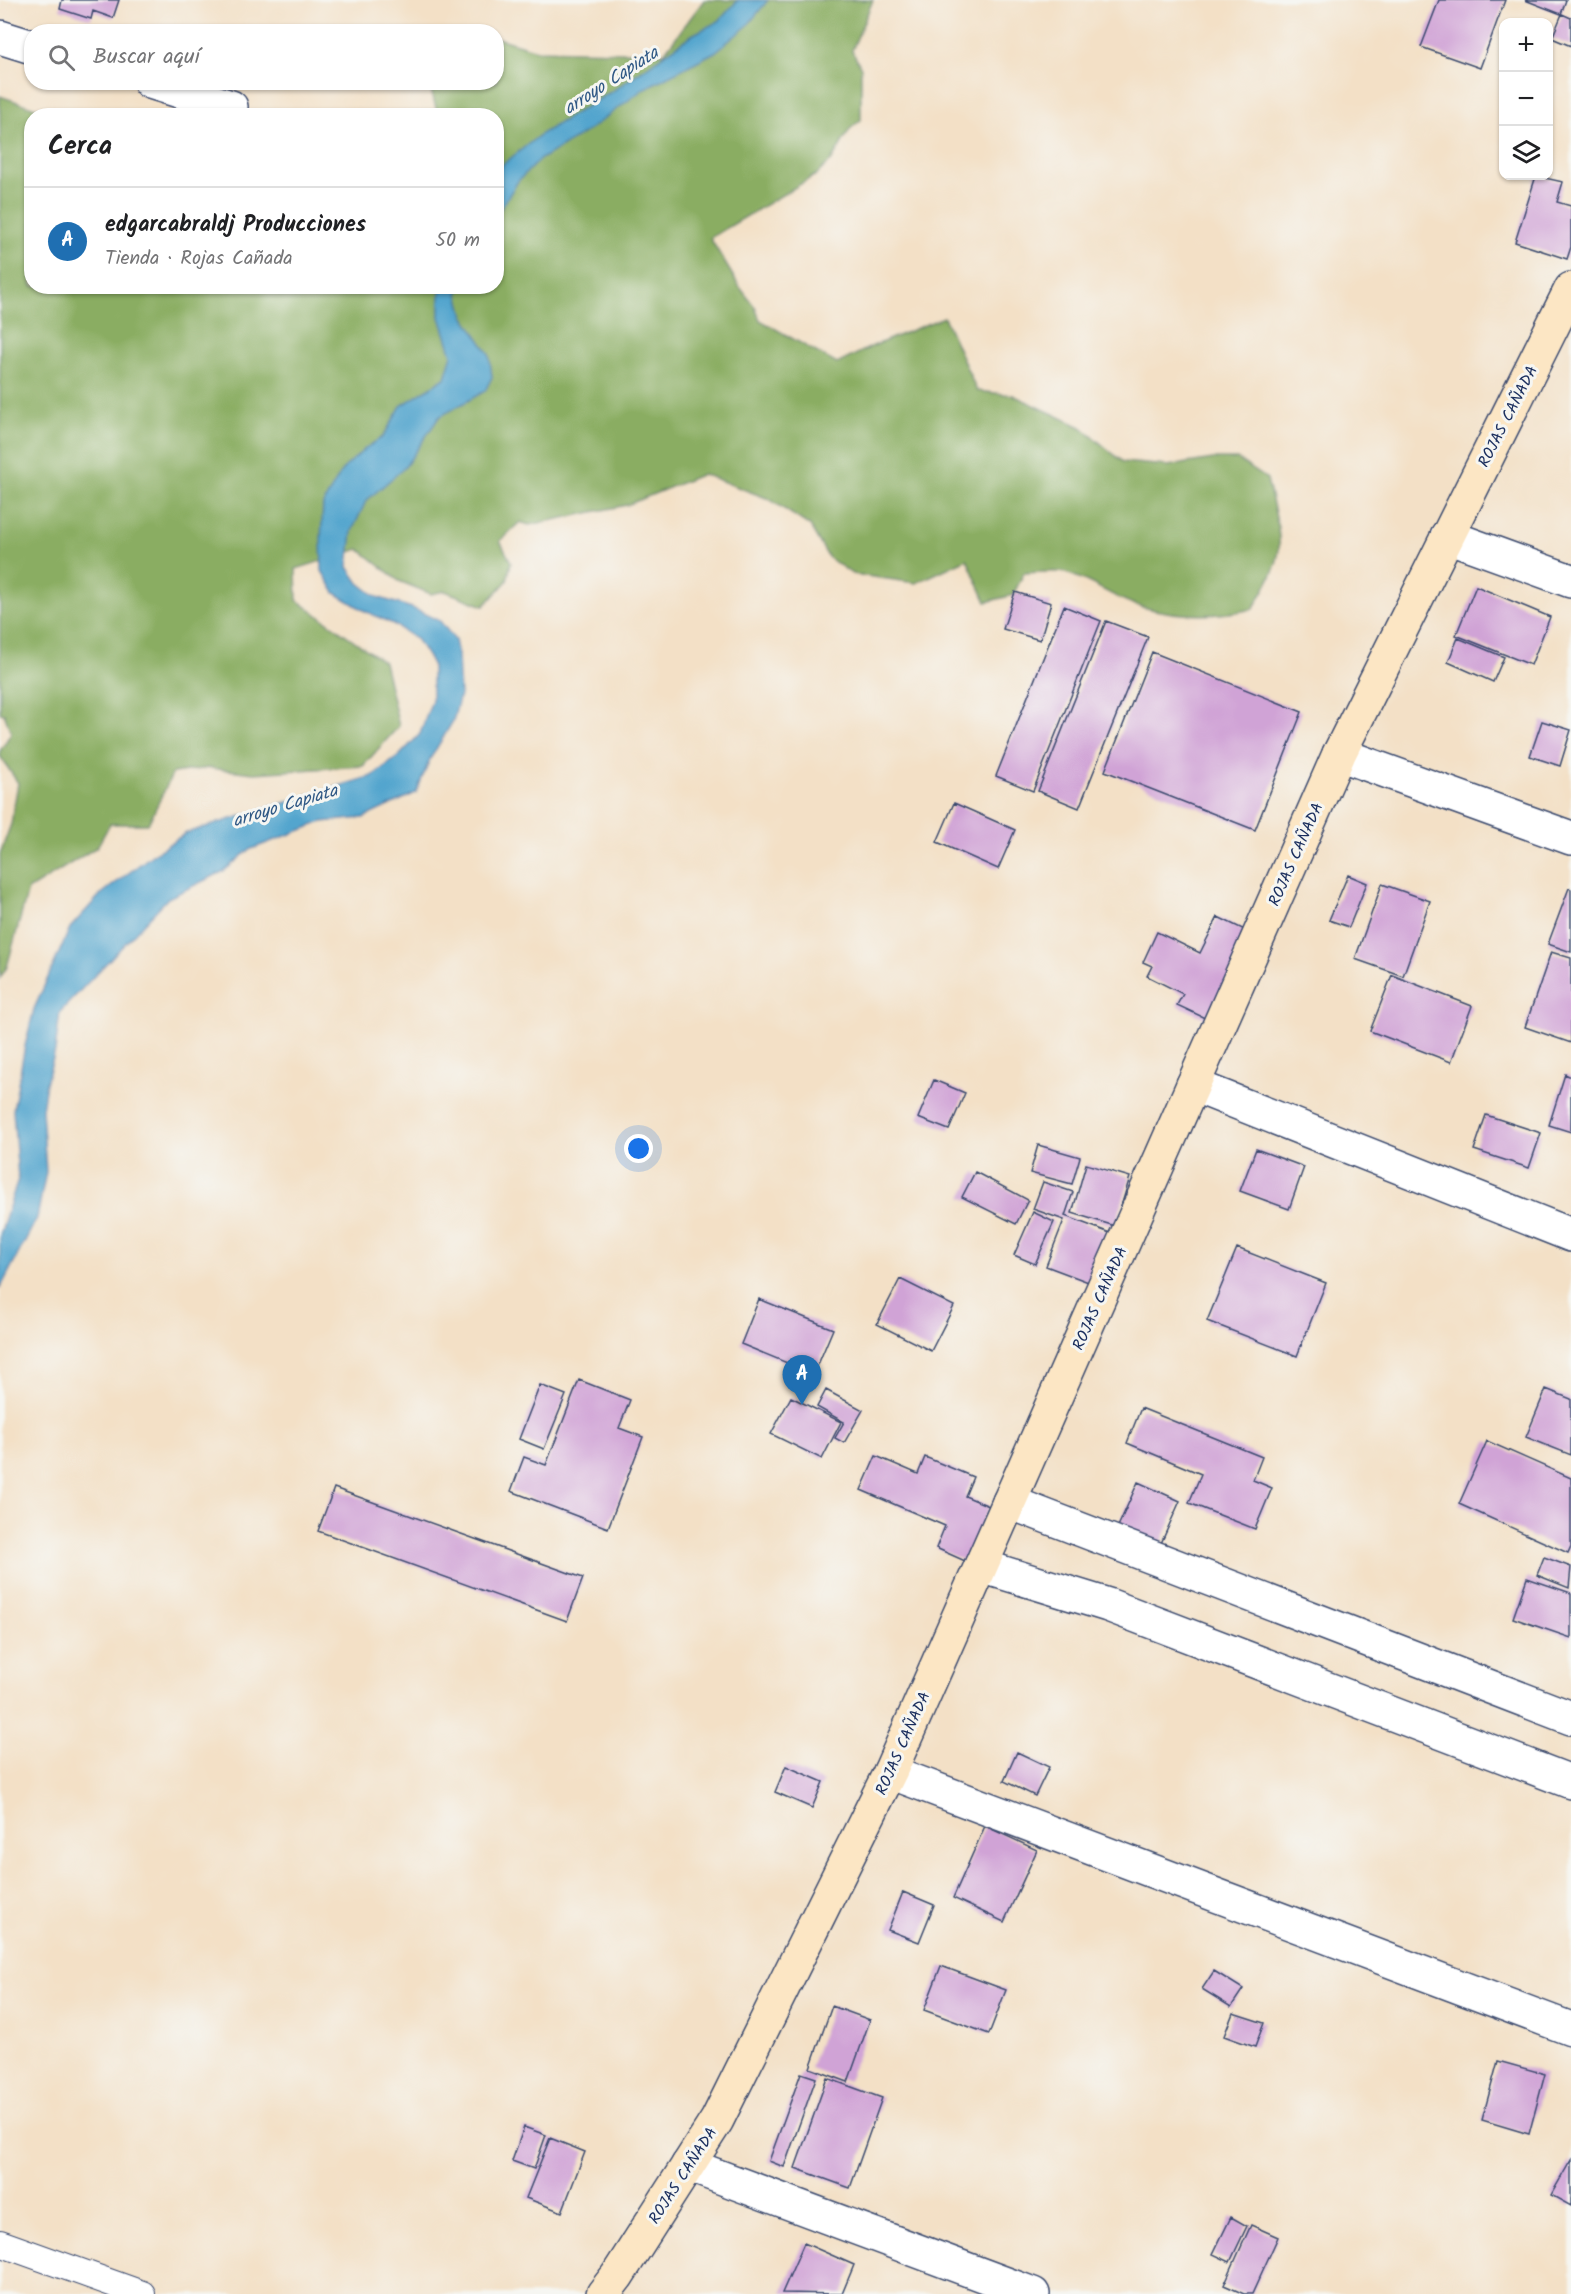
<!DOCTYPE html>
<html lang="es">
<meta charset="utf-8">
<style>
:root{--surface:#fff;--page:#f2f2f2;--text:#202124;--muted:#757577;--line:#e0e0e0;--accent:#1f6fb2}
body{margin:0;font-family:Kalam,sans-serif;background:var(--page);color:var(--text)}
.controls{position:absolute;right:18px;top:18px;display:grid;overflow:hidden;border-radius:12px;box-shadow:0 2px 4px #0004}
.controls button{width:54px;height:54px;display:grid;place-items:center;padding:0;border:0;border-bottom:2px solid var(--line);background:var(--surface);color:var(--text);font:30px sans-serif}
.you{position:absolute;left:639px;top:1149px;width:21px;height:21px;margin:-15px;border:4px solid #fff;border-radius:50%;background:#1a73e8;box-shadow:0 0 0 9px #1a73e833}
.badge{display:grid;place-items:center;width:39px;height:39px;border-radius:50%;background:var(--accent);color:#fff;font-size:20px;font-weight:700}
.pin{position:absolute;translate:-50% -50px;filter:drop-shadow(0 2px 3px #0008)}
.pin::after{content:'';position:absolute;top:32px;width:21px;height:18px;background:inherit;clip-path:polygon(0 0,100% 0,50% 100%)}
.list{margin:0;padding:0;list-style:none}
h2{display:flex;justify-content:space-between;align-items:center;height:78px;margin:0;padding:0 24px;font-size:26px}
h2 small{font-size:20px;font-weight:400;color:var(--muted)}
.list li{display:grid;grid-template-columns:39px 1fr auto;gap:18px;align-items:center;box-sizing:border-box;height:108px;padding:0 24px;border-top:2px solid var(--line)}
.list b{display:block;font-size:22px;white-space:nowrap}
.list p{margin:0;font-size:20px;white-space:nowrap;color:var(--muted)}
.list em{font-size:20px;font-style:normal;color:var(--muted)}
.icon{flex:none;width:33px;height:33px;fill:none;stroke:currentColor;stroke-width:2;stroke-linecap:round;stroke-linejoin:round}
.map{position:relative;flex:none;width:1571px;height:2294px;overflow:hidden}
.search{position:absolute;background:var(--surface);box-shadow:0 2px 4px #0004;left:24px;top:24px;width:480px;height:66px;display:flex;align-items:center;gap:15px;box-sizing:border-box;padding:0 21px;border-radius:24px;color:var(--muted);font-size:22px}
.panel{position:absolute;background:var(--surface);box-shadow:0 2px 4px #0004;left:24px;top:108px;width:480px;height:186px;border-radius:24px}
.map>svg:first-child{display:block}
.forest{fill:#8aad62;stroke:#526e60;stroke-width:1.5}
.water{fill:#53a5ce;stroke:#376a96;stroke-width:1.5}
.building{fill:#d0a3d6}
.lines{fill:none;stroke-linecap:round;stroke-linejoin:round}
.lane-casing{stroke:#3b4a6e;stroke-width:28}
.street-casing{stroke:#3b4a6e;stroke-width:36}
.secondary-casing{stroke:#3b4a6e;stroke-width:36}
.lane{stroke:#fff;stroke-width:26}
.street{stroke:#fff;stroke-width:33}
.secondary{stroke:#fce6c4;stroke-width:33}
.labels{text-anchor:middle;stroke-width:6;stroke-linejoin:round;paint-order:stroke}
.street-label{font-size:16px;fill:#1b2f5e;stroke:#f6f6f2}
.water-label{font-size:18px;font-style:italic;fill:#2f5885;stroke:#f6f6f2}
</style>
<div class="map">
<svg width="1571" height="2294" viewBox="0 0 1571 2294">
<rect width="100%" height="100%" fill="#f6f6f2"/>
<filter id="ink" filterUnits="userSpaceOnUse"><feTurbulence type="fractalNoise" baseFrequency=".0167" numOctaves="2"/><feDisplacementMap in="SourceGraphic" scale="12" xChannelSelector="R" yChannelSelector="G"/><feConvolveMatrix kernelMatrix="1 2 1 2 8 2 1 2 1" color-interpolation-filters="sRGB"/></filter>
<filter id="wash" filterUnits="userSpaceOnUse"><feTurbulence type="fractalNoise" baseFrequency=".008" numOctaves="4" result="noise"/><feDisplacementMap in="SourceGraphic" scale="24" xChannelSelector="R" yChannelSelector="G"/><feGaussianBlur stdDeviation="1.35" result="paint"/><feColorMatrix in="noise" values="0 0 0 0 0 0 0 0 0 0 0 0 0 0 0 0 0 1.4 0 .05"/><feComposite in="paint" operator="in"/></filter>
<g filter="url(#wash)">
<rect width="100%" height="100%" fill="#f3e0c6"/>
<path class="forest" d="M704,0H873L852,50L861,68V120L850,129L832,160L816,175L710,238L739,286L755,307L760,320L837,364L873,346L944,317L977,391L1013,395L1081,427L1123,462L1168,466L1213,459H1237L1267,479C1271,498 1281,530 1279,549C1277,571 1263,591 1253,609C1216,617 1179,617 1142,607C1115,600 1093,581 1066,573C1053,570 1037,573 1024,573L1013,595L986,602L967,559L916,583L852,574L828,557L810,526L769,499L703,474L627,505L529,525L520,522L500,541L511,562L507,581L484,606L445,591L431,594L399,581L359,549L296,569L297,600L384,662L399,726L363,766L254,773L209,768L173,773L148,824H110L97,847L28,890L7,967L0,978V854L11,824L18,783L0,756V751L11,733L4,714L0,713V96L47,112L68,115L32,116V286H496V116L438,115L429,83L496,82L497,38L537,50L664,53Z"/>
<path class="water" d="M738,0H768L747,26L715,52L645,88L586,132L539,160L518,181L497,214V169L541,134L614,90L692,35L719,21Z
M440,287H461L458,294L464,316L489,354L492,377L485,391L439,417L405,467L366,501L352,531L348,567L359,583L377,597L412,608L440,621L455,640L458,655L460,695L453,721L430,759L416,793L363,818L322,822L249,850L224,871L168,898L60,1012L55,1051L46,1083L42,1110L46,1172L37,1218L0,1289V1235L18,1179L13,1110L25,1046L34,1009L70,928L100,895L152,855L186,833L372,776L399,756L420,734L432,700V664L417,640L393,624L365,611L335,593L322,571L321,539L323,504L343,469L367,447L383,437L401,406L445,378L452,355L440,317Z"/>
<g id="blocks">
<path class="building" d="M62,0H119L113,18L93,11L91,19L60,9Z
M1439,0H1505L1480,68L1421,47Z
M1525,0H1566L1561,14Z
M1562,14L1571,18V46L1552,38Z
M1536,176L1563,182L1557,202L1571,206V247L1567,259L1515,242Z
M1476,586L1550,617L1531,665L1456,635Z
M1015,592L1051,603L1040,640L1003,629Z
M1064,606L1101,621L1033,791L996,776Z
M1106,621L1148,637L1079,808L1038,791Z
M1458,638L1504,657L1493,682L1448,662Z
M1152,652L1302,712L1255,830L1105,771Z
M1542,721L1571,730L1560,766L1530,756Z
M954,803L1015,830L998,869L937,842Z
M1348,875L1367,883L1349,927L1329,920Z
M1382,884L1430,901L1403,976L1355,959Z
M1569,888L1571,889V952L1548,944Z
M1218,917L1251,933L1209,1020L1177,1005L1183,994L1147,976L1152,966L1143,962L1157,932L1200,953Z
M1551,952L1571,958V1043L1525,1027Z
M1392,975L1472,1006L1451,1062L1370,1031Z
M1565,1074L1571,1077V1132L1549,1125Z
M934,1080L965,1093L949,1130L918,1118Z
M1486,1115L1541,1133L1529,1168L1474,1150Z
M1038,1145L1080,1157L1072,1184L1030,1173Z
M1256,1149L1304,1167L1289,1209L1240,1191Z
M1086,1164L1130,1177L1115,1226L1072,1213Z
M975,1172L1028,1200L1016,1224L962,1197Z
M1043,1182L1073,1192L1065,1216L1118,1236L1099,1286L1046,1266L1064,1220L1033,1209Z
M1033,1212L1054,1222L1035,1264L1014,1255Z
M1237,1248L1326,1283L1297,1356L1207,1321Z
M900,1279L954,1306L931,1351L877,1324Z
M759,1299L833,1329L814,1374L741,1344Z
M579,1380L630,1400L619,1428L643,1437L608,1528L511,1491L524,1457L546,1465Z
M540,1385L566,1395L544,1449L519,1439Z
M1546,1389L1571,1399V1455L1526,1437Z
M826,1390L863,1410L844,1443L835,1438L844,1422L817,1407Z
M791,1397L841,1422L822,1459L771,1434Z
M1141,1408L1262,1457L1253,1480L1272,1488L1255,1529L1189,1503L1201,1474L1127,1443Z
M1487,1441L1571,1478V1546L1568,1553L1459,1504Z
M876,1456L918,1474L925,1457L973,1477L965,1496L989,1506L965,1561L936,1548L945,1526L861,1490Z
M1138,1482L1180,1501L1158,1550L1116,1531Z
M334,1488L583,1578L567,1621L318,1531Z
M1544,1557L1571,1567L1569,1588L1537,1575Z
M1527,1578L1571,1593V1638L1513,1618Z
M1017,1752L1049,1767L1035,1796L1004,1781Z
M786,1766L823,1782L812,1808L775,1792Z
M985,1826L1037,1850L1004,1922L953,1898Z
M903,1892L934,1905L919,1942L888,1930Z
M941,1966L1006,1990L989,2034L924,2010Z
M1214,1971L1243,1989L1231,2007L1202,1989Z
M832,2006L870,2020L848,2082L810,2068Z
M1233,2013L1264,2023L1255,2047L1224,2036Z
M1498,2061L1545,2074L1529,2134L1482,2120Z
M801,2073L816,2078L784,2167L769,2161Z
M827,2078L882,2098L850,2188L795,2168Z
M524,2127L546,2135L534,2169L512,2161Z
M550,2138L585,2152L562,2212L526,2198Z
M1571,2160V2206L1551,2195Z
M1231,2217L1247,2226L1230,2262L1213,2254Z
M1251,2225L1278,2237L1252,2294H1244L1224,2285Z
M804,2243L854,2265L842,2294L782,2293Z"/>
</g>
</g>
<g filter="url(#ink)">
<use href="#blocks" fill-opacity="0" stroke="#3b4a6e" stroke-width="1.5"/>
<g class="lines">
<defs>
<path id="lane" d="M0,2243L142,2294"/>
<path id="street" d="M0,37L32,47
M150,82L231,107
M1447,536L1571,581
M1339,754L1571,838
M1193,1085L1571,1235
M1009,1502L1571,1718
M981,1566L1108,1605L1571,1782
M890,1772L1571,2029
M688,2165L1033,2294"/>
<path id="secondary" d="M603,2294L617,2276L717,2120L890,1772L1339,754L1571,289"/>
</defs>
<use href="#lane" class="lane-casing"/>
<use href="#street" class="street-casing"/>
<use href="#secondary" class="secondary-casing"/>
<use href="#lane" class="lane"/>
<use href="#street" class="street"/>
<use href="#secondary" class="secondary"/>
</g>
</g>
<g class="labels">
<g class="street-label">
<text transform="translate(1507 416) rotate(-63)" y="6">ROJAS CAÑADA</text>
<text transform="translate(1295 854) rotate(-66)" y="6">ROJAS CAÑADA</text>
<text transform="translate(1099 1298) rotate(-66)" y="6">ROJAS CAÑADA</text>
<text transform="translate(902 1743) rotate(-66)" y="6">ROJAS CAÑADA</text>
<text transform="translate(682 2175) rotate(-57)" y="6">ROJAS CAÑADA</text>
</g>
<g class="water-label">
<text transform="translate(611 80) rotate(-33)" y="6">arroyo Capiata</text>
<text transform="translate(285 805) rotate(-17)" y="6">arroyo Capiata</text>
</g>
</g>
</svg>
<div class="controls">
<button>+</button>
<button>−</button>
<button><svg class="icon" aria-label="layers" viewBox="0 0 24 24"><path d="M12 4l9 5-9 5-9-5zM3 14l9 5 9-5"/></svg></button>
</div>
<div class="you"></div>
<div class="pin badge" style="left:802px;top:1405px">A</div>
<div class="search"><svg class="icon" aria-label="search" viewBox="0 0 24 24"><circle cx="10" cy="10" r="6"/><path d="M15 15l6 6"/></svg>Buscar aquí</div>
<section class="panel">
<h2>Cerca<small></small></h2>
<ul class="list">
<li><span class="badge">A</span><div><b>edgarcabraldj Producciones</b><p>Tienda · Rojas Cañada</p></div><em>50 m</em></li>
</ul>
</section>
</div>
